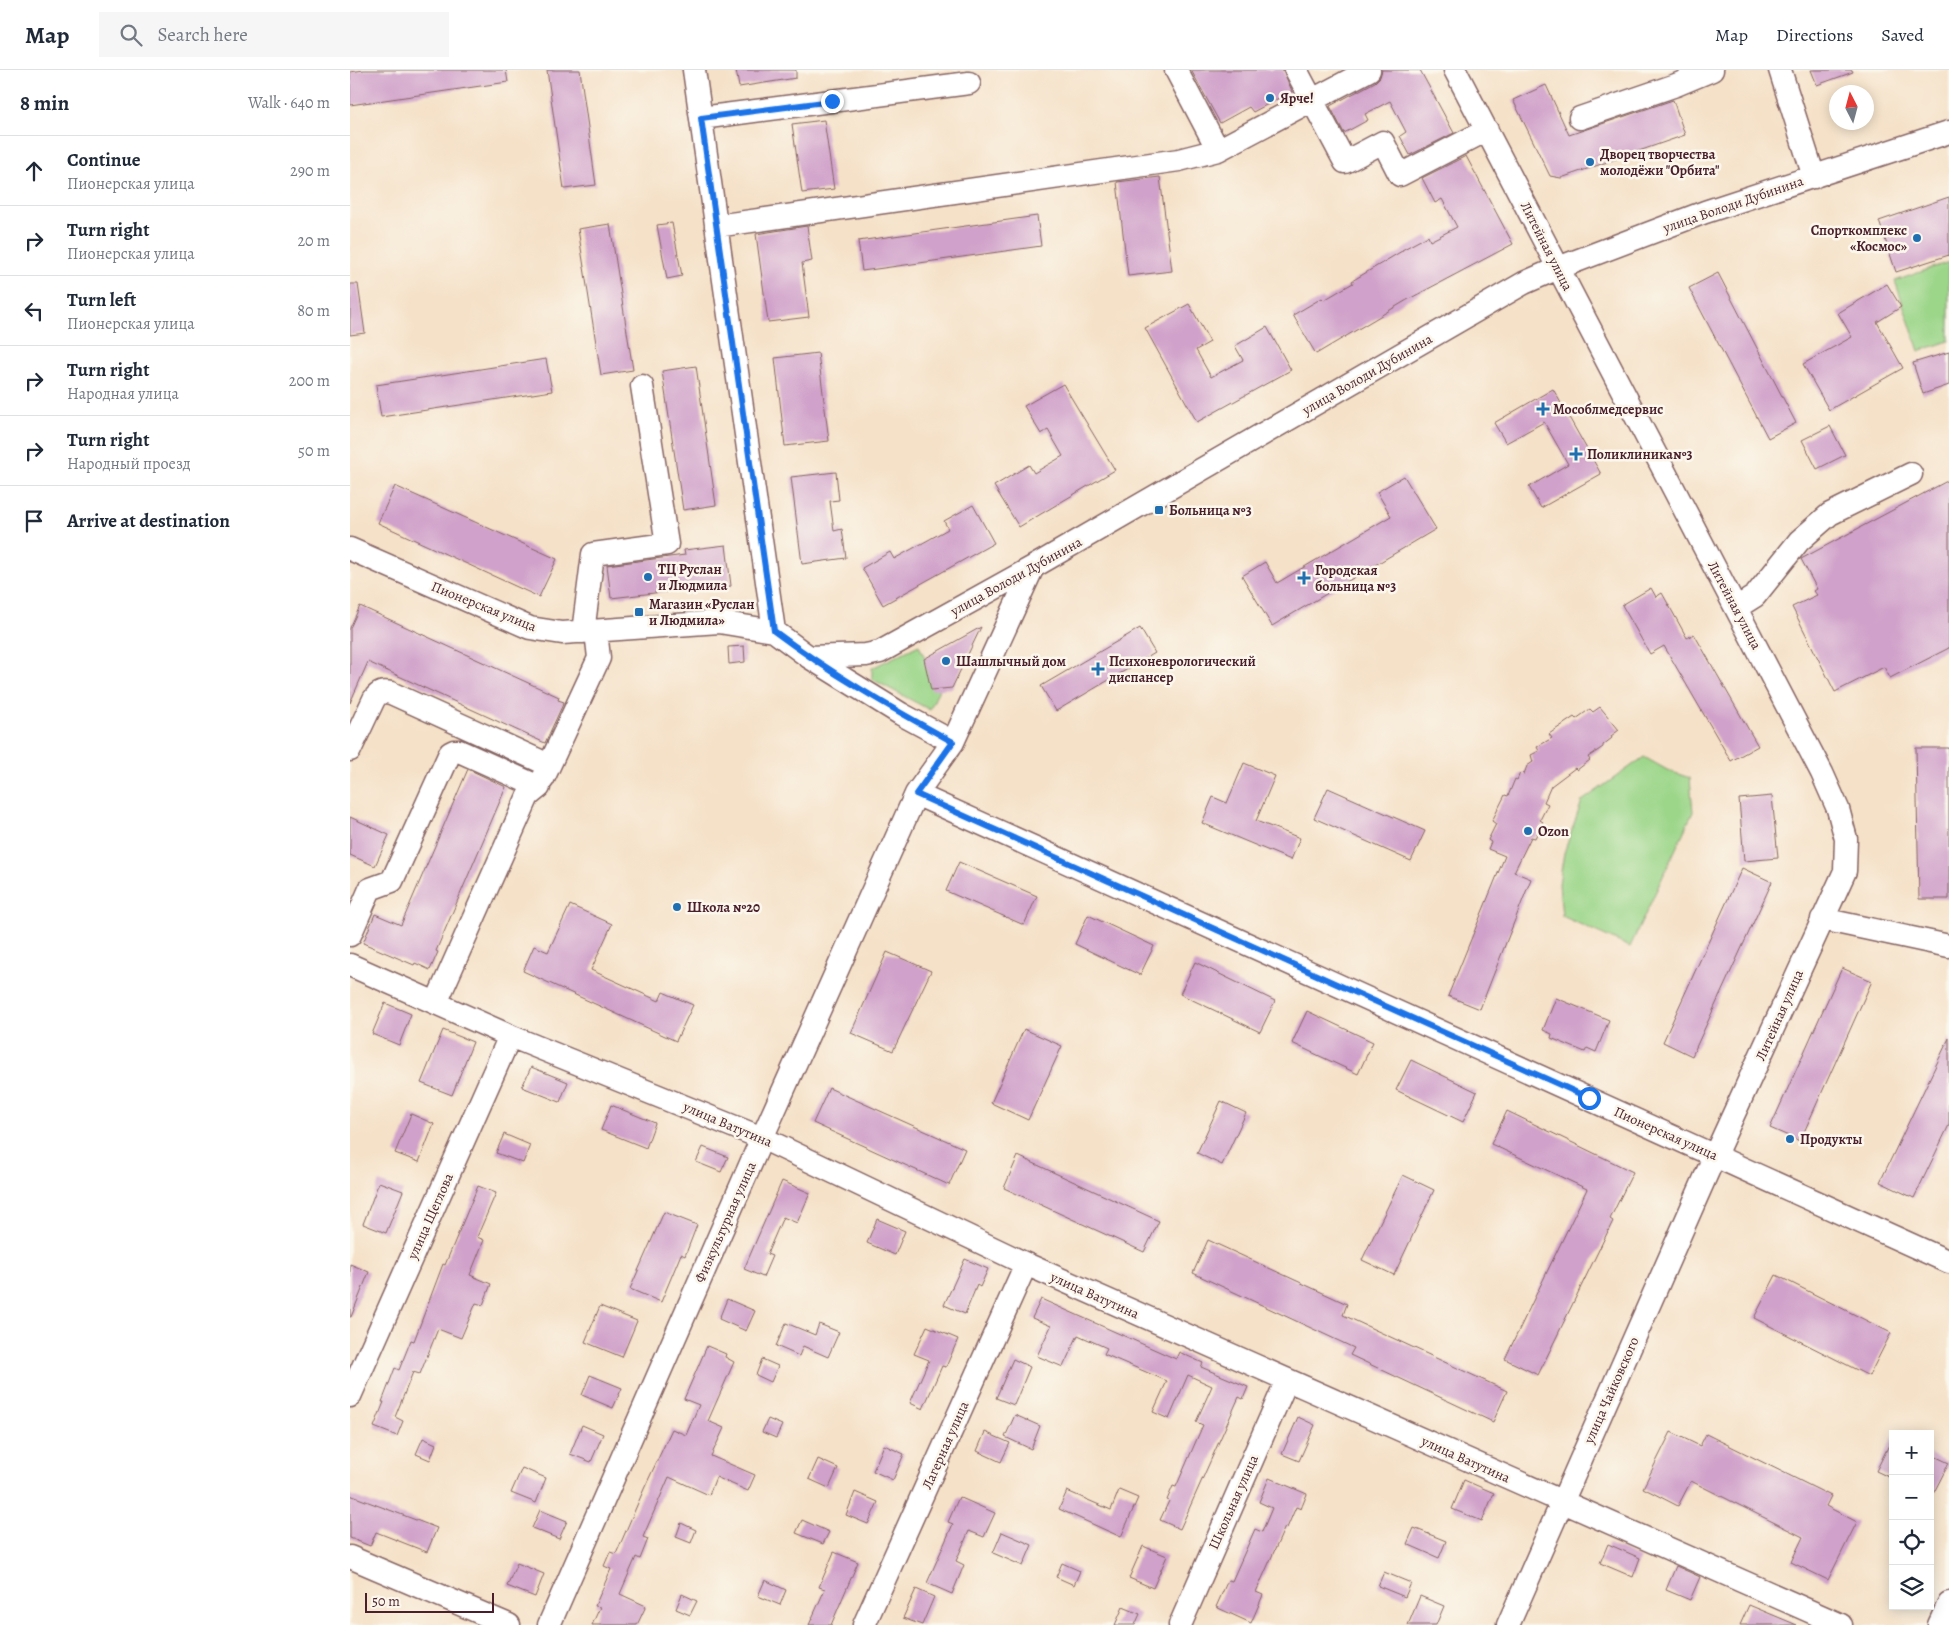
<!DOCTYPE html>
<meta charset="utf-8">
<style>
:root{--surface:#fff;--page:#f6f6f7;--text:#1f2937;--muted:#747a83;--line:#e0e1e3}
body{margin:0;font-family:Alegreya,serif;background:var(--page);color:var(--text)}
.controls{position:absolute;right:15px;bottom:15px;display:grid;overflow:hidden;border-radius:0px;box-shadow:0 2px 12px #0003}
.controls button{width:45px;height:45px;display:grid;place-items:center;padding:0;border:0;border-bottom:1px solid var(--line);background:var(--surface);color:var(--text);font:25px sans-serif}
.compass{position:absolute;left:1479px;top:15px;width:45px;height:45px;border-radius:50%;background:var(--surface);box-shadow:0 2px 12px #0003;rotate:354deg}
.scale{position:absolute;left:15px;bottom:12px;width:129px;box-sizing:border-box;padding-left:5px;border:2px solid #4a1f2b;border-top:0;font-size:14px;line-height:18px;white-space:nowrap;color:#4a1f2b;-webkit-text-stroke:4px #fbf7ec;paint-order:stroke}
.stop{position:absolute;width:15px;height:15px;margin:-11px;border:4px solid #1a73e8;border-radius:50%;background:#fff}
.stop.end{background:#1a73e8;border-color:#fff;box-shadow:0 1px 5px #0008}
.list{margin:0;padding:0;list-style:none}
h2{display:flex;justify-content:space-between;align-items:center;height:65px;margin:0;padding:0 20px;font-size:21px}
h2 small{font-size:16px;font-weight:400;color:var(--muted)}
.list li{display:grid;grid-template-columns:32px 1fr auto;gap:15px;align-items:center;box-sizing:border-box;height:70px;padding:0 20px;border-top:1px solid var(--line)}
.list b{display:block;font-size:19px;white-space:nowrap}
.list p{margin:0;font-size:16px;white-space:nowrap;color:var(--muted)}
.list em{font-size:16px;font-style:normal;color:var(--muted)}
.icon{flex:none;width:28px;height:28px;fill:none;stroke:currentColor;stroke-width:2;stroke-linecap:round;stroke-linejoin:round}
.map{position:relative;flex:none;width:1599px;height:1555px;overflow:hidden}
header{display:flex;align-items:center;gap:30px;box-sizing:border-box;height:70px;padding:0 25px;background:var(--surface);border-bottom:1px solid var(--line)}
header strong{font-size:24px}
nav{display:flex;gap:28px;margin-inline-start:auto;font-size:18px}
.search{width:350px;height:45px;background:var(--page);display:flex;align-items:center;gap:12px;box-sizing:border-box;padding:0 18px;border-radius:0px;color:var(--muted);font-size:19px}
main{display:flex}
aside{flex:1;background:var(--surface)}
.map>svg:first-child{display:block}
.green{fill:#9bd689;stroke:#727a5a}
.building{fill:#d0a1ca}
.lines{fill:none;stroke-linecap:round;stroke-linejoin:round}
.minor-casing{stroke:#866362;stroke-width:25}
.minor{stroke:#fff;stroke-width:22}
.route{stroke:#1a73e8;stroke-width:6}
.poi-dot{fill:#1f6fb2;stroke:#fbf7ec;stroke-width:2}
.labels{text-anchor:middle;stroke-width:5;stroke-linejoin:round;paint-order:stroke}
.poi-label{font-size:14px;font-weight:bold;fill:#4a1f2b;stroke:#fbf7ec;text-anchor:start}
.street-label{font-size:14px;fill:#4a1f2b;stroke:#fbf7ec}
</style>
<header>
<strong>Map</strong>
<div class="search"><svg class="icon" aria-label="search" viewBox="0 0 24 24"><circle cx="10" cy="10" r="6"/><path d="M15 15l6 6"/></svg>Search here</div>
<nav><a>Map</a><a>Directions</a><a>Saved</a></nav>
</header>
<main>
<aside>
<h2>8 min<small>Walk · 640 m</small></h2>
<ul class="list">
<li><svg class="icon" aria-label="ahead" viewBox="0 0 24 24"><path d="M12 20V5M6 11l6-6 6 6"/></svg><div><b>Continue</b><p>Пионерская улица</p></div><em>290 m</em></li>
<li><svg class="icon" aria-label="right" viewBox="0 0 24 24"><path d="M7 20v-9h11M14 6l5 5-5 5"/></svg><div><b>Turn right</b><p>Пионерская улица</p></div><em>20 m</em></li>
<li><svg class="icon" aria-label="left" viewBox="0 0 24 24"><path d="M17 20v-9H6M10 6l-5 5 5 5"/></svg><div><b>Turn left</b><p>Пионерская улица</p></div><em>80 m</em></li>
<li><svg class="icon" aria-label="right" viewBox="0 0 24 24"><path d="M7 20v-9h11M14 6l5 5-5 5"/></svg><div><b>Turn right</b><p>Народная улица</p></div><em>200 m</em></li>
<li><svg class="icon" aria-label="right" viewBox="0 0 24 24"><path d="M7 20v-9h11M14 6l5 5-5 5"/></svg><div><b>Turn right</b><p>Народный проезд</p></div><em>50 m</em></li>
<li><svg class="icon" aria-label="arrive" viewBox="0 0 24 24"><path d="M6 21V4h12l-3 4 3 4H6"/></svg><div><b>Arrive at destination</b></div></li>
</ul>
</aside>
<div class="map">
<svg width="1599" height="1555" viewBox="0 0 1599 1555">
<rect width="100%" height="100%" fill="#fbf7ec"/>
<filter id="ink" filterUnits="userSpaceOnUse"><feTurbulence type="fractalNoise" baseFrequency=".02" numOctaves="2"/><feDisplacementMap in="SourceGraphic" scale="10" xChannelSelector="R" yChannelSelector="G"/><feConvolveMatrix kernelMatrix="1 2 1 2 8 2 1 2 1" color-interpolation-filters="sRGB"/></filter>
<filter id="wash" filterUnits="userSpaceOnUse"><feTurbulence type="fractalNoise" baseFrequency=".0096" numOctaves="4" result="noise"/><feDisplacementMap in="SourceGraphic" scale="20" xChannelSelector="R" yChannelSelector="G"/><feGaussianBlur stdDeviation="1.12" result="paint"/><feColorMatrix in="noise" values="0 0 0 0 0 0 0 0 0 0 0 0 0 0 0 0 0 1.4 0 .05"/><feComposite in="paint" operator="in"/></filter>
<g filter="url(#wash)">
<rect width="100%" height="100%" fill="#f5e1c8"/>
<path class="green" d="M1599,192V271L1569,281L1545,211Z
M569,575L589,619L580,640L522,609V598Z
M1294,687L1319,701L1340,708L1343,742L1280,877L1212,846L1209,814L1214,783L1232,731Z"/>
<g id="blocks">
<path class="building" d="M14,0H156L158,12L0,35V2Z
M197,0H230L246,115L214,119Z
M386,0H446V8L389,17Z
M841,0H933L942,21L903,42L899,37L870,53Z
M1032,0H1070L1104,63L1060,85L1050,66L1056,62L1040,31L1015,44L1018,50L994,63L980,36L1025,12L1030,7Z
M1461,0H1502L1503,2L1467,15Z
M1196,15L1219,65L1323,30L1335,65L1211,108L1200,106L1163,30Z
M474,50L484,119L452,123L442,54Z
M1116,86L1163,174L1057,230L966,284L943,245L972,228L974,230L1003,213L1002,211L1052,181V180L1078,166L1080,171L1107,157L1092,129L1085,133L1072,108Z
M810,107L822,201L778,206L767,112Z
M1599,127V185L1546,202L1529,151Z
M687,146L691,176L512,201L508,171Z
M322,153L332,206L317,209L307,155Z
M260,154L283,300L251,305L228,159Z
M457,156L462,191L452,193L459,247L418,252L406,164Z
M1368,203L1446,353L1418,368L1339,218Z
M0,214H8L15,263L0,265Z
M1537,214L1551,237L1527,252L1553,298L1479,340L1453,294L1502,267L1488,243Z
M839,234L860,272L846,280L861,307L893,290L885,276L917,257L941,300L847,352L795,258Z
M1599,282V315L1573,324L1563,293Z
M468,283L479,371L435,376L425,288Z
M196,289L202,321L31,347L26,315Z
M346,296L366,435L333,440L312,301Z
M713,314L765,400L669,457L644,416L679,395L684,403L713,386L698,360L691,364L674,336Z
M1203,319L1251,404L1191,438L1179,417L1218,394L1194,352L1156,373L1144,353Z
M1480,356L1495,385L1467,399L1452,370Z
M486,402L489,430L480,431L484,461L492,459L496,488L452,494L441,407Z
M1054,406L1086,459L922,556L892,506L915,492L927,513L1041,446L1027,422Z
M1599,410V578L1540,608L1534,597L1485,622L1442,537L1467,525L1464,521L1467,519L1451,489Z
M45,416L207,489L189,527L28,453Z
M623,435L644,473L533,535L512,498L540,482L544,489L598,459L594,451Z
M376,475L381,516L340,522L339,519L261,528L257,495L335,485L334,480Z
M1301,518L1306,527L1312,523L1337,568L1344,564L1408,676L1381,691L1314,576L1300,584L1272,535Z
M10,536L209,627L208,630L214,632L195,673L18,592L0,633V558Z
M631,557L602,618L581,620L574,589Z
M790,558L805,583L706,641L691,616Z
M394,576L395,592L379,594L378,577Z
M1250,637L1269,660L1261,666L1262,668L1253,675V677L1238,687L1240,690L1227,700L1225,698L1201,716L1194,732L1198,734L1190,750L1193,752L1185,768L1181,767L1164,802L1181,809L1130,939L1098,926L1155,786L1138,779L1141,772L1138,770L1146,754L1142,751L1155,725L1158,726L1165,709L1167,710L1170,703L1174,704L1177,696L1183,692L1181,685L1189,681L1187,677L1202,668L1199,664L1224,647L1226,649L1240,639L1243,642Z
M1566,678H1599V829H1569Z
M894,693L925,706L906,751L950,768L941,790L852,753L863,727L877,733Z
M118,699L156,717L86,881L88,882L80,900L65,893L64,895L13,873L25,844L51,855Z
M978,718L1075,761L1061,791L964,748Z
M1422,726L1428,788L1394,791L1389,729Z
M0,747L39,765L25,796L0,785Z
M609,792L687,826L674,855L596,821Z
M1392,798L1422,812L1342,986L1313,972Z
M220,835L262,854L241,900L309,931L313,922L343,935L326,971L173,901L184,876L198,882Z
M738,845L804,876L790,905L725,874Z
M537,882L581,901L543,981L501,963Z
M845,892L925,931L910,962L830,924Z
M1492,898L1522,911L1450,1071L1420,1058Z
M1206,928L1259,950L1246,982L1237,978L1235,982L1201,968L1202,964L1193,960Z
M35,933L61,944L49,975L22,964Z
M957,941L1023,972L1008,1004L942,973Z
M674,959L712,976L678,1050L641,1033Z
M93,960L123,972L102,1025L71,1013Z
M1599,968V1055L1564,1128L1530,1112Z
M1061,990L1127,1022L1113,1052L1046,1020Z
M181,997L218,1012L210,1032L172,1017Z
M479,1018L615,1079L599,1115L463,1053Z
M871,1031L896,1043L872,1095L847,1083Z
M261,1035L305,1053L296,1078L251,1060Z
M1157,1041L1283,1102L1260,1149L1263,1151L1188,1305L1155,1289L1237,1119L1141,1074Z
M61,1044L84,1054L69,1092L45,1083Z
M154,1064L180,1075L173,1093L146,1083Z
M353,1077L378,1087L371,1102L346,1092Z
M668,1086L809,1151L794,1182L654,1118Z
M1053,1105L1084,1120L1044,1205L1012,1190Z
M432,1111L460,1123L447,1153L433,1147L417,1184L422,1186L413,1207L394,1199Z
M29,1112L53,1121L36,1163L13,1154Z
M128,1116L146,1123L127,1167L134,1170L120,1205L141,1214L133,1235L126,1233L111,1268L88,1259L70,1304L63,1302L45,1347L53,1351L47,1366L24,1357L34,1332H32L45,1298L49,1300L61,1270L64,1271L93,1194L95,1195Z
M314,1142L347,1155L335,1186L331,1184L311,1232L280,1219Z
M527,1149L555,1161L545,1185L517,1173Z
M858,1170L997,1234L993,1245L1157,1321L1143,1352L1000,1285L1004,1278L843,1203Z
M615,1189L638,1199L630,1217L627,1215L615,1244L594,1235Z
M0,1194L19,1202L1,1247H0Z
M1426,1205L1541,1263L1519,1306L1404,1248Z
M377,1229L405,1241L396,1261L369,1249Z
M691,1229L826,1289L829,1282L853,1293L851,1297L898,1317L893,1329L889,1327L830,1459L810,1450L819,1431L817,1430L823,1416L826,1417L853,1355L846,1352L862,1316L838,1305L819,1349L803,1342L817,1311L754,1284L757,1278L728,1265L713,1297L687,1286L701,1256L682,1248Z
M250,1236L287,1251L272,1287L235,1272Z
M436,1253L465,1265L469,1254L489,1262L478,1287L453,1276L449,1286L426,1276Z
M577,1256L608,1269L596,1297L592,1296L573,1339L560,1333L579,1290L564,1284Z
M357,1276L376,1284L375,1287L384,1292L358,1351L374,1358L361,1386L405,1405L398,1421L366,1407L359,1425L319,1407L293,1467L298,1469L290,1489L286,1487L270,1524L296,1536L287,1555H242L250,1537L245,1536L261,1499L254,1496L260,1482L266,1484L294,1419L322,1359L336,1365L349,1335L334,1329Z
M412,1289L428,1296L421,1312L406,1305Z
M663,1289L680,1297L664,1335L646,1328Z
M240,1305L272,1318L263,1338L232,1325Z
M665,1345L690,1356L681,1379L655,1367Z
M948,1347L965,1355L949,1391L932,1384Z
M418,1349L432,1355L426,1368L412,1362Z
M232,1355L253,1364L241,1392L220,1384Z
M635,1362L660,1373L651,1392L627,1381Z
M1321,1362L1350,1376L1356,1364L1481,1426L1476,1436L1507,1452L1478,1510L1441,1492L1453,1467L1341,1411L1328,1436L1293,1418Z
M1543,1367V1409L1526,1401Z
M73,1368L86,1374L80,1390L66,1384Z
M534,1375L554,1384L543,1410L523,1401Z
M1580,1384L1599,1393L1580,1430Z
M468,1389L488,1398L479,1418L459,1409Z
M172,1398L196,1408L186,1433L161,1423Z
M919,1408L957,1424L951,1439L946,1437L937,1458L935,1457L906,1522L913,1525L901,1553L866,1537L878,1510L882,1511L905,1459L912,1462L922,1438L909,1432Z
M1114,1410L1144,1423L1132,1451L1102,1439Z
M769,1420L788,1428L771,1467L709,1439L717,1421L761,1440Z
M505,1422L528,1432L518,1454L496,1445Z
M0,1425L87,1458L77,1482L26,1462L20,1476L0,1468Z
M609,1427L645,1443L634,1467L619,1461L606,1491L614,1495L602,1524L577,1513L603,1454L598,1452Z
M190,1440L217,1451L209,1469L182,1458Z
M452,1450L479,1462L473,1474L446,1463Z
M331,1453L346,1460L341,1473L326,1467Z
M1064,1458L1096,1471L1089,1488L1057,1474Z
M652,1462L682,1475L673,1496L643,1483Z
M1258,1474L1290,1488L1283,1507L1250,1493Z
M793,1476L817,1486L803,1518L779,1508Z
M484,1482L508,1492L481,1555H459L475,1519L469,1517Z
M167,1493L194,1504L185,1527L157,1516Z
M712,1493L730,1501L724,1515L706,1507Z
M1326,1496L1350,1507L1340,1530L1316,1520Z
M1034,1502L1061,1513L1055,1527L1028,1516Z
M415,1510L436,1520L430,1535L408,1526Z
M566,1519L584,1527L572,1555L553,1548Z
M332,1524L347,1531L340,1545L326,1539Z
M1070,1526L1094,1536L1086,1555H1058Z
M1399,1535L1447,1555H1390Z
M773,1537L790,1544L785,1555H765Z"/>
</g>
</g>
<g filter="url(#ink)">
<use href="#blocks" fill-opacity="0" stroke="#866362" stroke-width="1"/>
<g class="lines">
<defs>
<path id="minor" d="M344,0L424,561
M826,0L868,80
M946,0L995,92L1033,72L1050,105L1137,60
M1105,0L1472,703L1488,739L1496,769L1495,801L1365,1085L1158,1555
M1430,0L1464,107
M351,48L619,13
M1230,48L1326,15L1362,0
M366,156L829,90L868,80L1019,0
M0,479L180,558L212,563L369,552L424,561L459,587L551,644L603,672
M683,497L603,672L566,724L1599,1192
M1386,538L1405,526L1449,471L1480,444L1561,404
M233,562L243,484L317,474L292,316
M459,587L516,585L530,582L683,497L1174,213L1208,198L1355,142L1599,62
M0,680L24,629C29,622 33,621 41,623L199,695
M193,709L249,588L246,561
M1472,849L1599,876
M0,865L20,819L42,811L100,683L104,681H109L189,717L178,726L86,933
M0,895L160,966L412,1068L676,1194L1491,1555
M0,1326L160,966
M0,1487L159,1555
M199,1555L412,1068L566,724
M514,1555L676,1194
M830,1555L937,1310
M1589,1555L1599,1533"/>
</defs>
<use href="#minor" class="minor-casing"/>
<use href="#minor" class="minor"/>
</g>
</g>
<g class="lines" filter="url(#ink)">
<path class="route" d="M482,31L351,48L424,561C480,603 541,638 603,672L566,724L1239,1028"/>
</g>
<g class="poi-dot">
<circle cx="920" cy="28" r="5"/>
<circle cx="1240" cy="92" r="5"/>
<circle cx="1567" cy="168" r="5"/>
<path d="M1190.5 331.5h5v5h5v5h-5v5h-5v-5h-5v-5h5z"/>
<path d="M1223.5 376.5h5v5h5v5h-5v5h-5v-5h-5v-5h5z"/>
<rect x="804" y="435" width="10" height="10" rx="2.5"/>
<circle cx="298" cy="507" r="5"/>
<path d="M951.5 500.5h5v5h5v5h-5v5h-5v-5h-5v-5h5z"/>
<rect x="284" y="537" width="10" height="10" rx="2.5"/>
<circle cx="596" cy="591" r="5"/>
<path d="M745.5 591.5h5v5h5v5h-5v5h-5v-5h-5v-5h5z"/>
<circle cx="1178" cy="761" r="5"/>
<circle cx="327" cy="837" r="5"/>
<circle cx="1440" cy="1069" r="5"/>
</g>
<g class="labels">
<g class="poi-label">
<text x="930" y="33">Ярче!</text>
<text x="1250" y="89">Дворец творчества<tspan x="1250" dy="16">молодёжи "Орбита"</tspan></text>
<text x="1557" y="165" text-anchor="end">Спорткомплекс<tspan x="1557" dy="16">«Космос»</tspan></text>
<text x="1203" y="344">Мособлмедсервис</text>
<text x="1237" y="389">Поликлиника№3</text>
<text x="819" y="445">Больница №3</text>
<text x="308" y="504">ТЦ Руслан<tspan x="308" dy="16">и Людмила</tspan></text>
<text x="965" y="505">Городская<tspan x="965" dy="16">больница №3</tspan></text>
<text x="299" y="539">Магазин «Руслан<tspan x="299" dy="16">и Людмила»</tspan></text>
<text x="606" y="596">Шашлычный дом</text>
<text x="759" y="596">Психоневрологический<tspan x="759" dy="16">диспансер</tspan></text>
<text x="1188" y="766">Ozon</text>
<text x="337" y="842">Школа №20</text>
<text x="1450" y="1074">Продукты</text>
</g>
<g class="street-label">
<text transform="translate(1383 134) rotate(-19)" y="5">улица Володи Дубинина</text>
<text transform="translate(1197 176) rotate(63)" y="5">Литейная улица</text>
<text transform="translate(1017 304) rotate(-30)" y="5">улица Володи Дубинина</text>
<text transform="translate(666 506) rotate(-29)" y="5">улица Володи Дубинина</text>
<text transform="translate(1385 535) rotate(62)" y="5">Литейная улица</text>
<text transform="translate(134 536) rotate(22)" y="5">Пионерская улица</text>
<text transform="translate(1429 945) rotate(-66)" y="5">Литейная улица</text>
<text transform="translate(378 1054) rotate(23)" y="5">улица Ватутина</text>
<text transform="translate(1316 1063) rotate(24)" y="5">Пионерская улица</text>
<text transform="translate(80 1146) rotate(-66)" y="5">улица Щеглова</text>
<text transform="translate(375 1152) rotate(-66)" y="5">Физкультурная улица</text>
<text transform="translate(745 1225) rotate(24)" y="5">улица Ватутина</text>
<text transform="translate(1261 1320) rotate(-66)" y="5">улица Чайковского</text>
<text transform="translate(595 1375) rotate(-66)" y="5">Лагерная улица</text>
<text transform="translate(1116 1389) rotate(24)" y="5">улица Ватутина</text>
<text transform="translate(883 1432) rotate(-66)" y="5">Школьная улица</text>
</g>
</g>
</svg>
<div class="controls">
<button>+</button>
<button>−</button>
<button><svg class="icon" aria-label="locate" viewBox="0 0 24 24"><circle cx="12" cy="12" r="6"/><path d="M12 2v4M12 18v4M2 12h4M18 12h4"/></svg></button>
<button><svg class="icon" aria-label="layers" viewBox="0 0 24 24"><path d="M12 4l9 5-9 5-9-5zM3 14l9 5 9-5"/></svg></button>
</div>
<svg class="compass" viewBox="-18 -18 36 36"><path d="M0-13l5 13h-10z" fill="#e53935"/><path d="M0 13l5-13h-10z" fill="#747a83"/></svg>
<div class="scale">50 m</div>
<div class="stop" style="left:1239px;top:1028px"></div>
<div class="stop end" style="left:482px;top:31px"></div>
</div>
</main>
